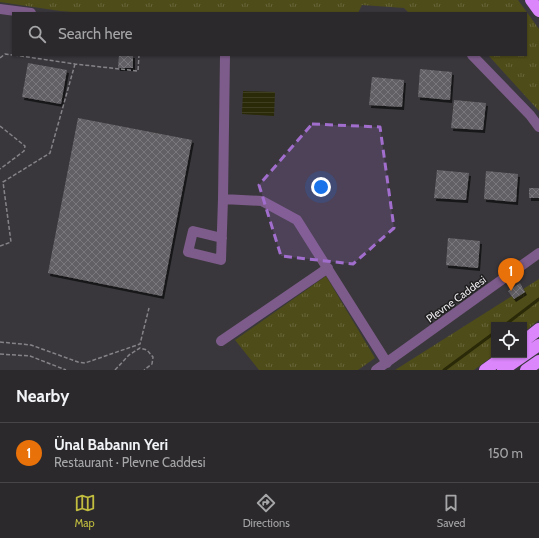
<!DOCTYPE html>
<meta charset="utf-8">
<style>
:root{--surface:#2b292c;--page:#333134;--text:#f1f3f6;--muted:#a6a6a9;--line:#474548;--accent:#c1bd3f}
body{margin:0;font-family:Cabin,sans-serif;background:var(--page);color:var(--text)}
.controls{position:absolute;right:12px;bottom:12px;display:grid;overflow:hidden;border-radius:0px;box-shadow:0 1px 3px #0004}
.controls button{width:36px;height:36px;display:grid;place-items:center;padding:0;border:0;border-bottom:1px solid var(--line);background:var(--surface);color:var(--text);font:20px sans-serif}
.you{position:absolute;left:321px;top:187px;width:14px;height:14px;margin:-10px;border:3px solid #fff;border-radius:50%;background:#1a73e8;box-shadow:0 0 0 6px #1a73e833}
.badge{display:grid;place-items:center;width:26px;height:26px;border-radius:50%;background:var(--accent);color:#fff;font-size:13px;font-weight:700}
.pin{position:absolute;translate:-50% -33px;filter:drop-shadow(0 1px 2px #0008)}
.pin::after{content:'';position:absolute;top:21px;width:14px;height:12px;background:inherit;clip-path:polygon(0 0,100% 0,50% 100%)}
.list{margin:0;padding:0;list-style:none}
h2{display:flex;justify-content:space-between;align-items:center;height:52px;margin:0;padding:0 16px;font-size:17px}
h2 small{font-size:13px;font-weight:400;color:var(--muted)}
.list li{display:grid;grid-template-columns:26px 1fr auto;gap:12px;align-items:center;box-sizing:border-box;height:60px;padding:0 16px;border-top:1px solid var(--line)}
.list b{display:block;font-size:15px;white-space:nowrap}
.list p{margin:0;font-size:13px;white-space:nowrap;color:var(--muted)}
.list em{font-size:13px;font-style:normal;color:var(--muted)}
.icon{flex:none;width:22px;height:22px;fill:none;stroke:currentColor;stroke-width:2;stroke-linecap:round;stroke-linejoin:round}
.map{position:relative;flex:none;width:539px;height:370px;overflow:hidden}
.search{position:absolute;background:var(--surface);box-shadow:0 1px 3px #0004;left:12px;right:12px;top:12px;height:44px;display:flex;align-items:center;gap:10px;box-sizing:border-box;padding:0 14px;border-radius:0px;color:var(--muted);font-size:15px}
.sheet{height:112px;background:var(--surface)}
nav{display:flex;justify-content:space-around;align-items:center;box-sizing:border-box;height:56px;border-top:1px solid var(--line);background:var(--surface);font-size:11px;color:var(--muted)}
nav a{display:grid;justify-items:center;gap:2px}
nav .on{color:var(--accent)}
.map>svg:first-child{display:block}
.grass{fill:url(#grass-tufts)}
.water{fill:url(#water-rules)}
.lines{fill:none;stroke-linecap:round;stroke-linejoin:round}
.stream{stroke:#2a2908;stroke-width:3}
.building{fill:url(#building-cross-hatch);filter:url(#shadow)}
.path{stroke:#858387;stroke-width:1.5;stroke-dasharray:4 2;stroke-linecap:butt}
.minor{stroke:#7d5b8a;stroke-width:10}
.highway{stroke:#db86fb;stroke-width:12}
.marked{fill:#a26ece;fill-opacity:0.2;stroke:#a26ece;stroke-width:3;stroke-dasharray:8 5;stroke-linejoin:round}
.labels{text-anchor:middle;stroke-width:3;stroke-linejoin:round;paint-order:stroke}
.street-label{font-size:11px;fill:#eae8eb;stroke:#201f20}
</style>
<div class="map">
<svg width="539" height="370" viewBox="0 0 539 370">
<defs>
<pattern id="grass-tufts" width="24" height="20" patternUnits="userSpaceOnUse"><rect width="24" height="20" fill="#4e4c19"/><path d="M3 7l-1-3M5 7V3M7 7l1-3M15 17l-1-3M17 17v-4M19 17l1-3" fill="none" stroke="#68663b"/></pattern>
<pattern id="water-rules" width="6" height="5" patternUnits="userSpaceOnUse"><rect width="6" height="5" fill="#2a2908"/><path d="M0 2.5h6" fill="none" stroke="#3f3e20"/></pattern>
<pattern id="building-cross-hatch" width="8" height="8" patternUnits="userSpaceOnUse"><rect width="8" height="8" fill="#646165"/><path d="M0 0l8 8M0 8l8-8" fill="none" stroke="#7a787b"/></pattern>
<filter id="shadow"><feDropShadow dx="2" dy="3" stdDeviation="0" flood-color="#0009"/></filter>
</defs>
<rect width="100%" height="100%" fill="#39373b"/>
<path class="grass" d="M0,0H518L539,29V111L488,55H526V13H409L404,8L362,5L358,13H85L60,11L0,2Z
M326,276L375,358L358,370H259L235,340Z
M539,279V320L524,332V325H494V355L474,370H395Z"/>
<path class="water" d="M243,91L275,92L274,116L242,114Z"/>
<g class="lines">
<path class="stream" d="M505,325L539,299
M444,370L494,333"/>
</g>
<path class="building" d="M119,55H133V68H118Z
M28,63L67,70L61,104L22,97Z
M420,69L452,72L450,100L418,97Z
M372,77L404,80L402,107L369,105Z
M454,100L486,103L483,130L451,128Z
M78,118L192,140L162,296L48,273Z
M437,170L469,173L466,200L434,198Z
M486,171L518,174L516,202L484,199Z
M529,188H539V198H529Z
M448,238L480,241L478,268L446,265Z
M520,283L525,292L514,299L508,291Z"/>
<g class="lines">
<path class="path" d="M14,55L75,64L138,71L139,55
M0,58L5,54L13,55
M0,126L25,146L24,151L0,169
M0,246L11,242L3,182L50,153L75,64
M0,342L31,345L78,362L85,363L140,344L149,308
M0,354L30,356L66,370
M115,370L129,355L140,348L147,350L153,357L152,364L144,370"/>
<path class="minor" d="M0,9L31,13
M225,55L223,199L262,201L297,220L387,363
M472,55L530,115L539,127
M222,238L193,231L188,252L221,260L223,199
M221,341L328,268
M376,370L539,253"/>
<path class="highway" d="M531,0L539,11
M524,341L539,329
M485,370L506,355
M503,370L539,345
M526,370L539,361"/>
</g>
<path class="marked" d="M312,124L380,127L394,228L353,264L281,256L259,185Z"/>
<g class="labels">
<g class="street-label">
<text transform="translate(456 299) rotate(-36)" y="4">Plevne Caddesi</text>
</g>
</g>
</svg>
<div class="controls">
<button><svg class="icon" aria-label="locate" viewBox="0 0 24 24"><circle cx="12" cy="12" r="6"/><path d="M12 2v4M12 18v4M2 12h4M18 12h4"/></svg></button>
</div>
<div class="you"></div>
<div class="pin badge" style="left:511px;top:291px;background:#e8710a">1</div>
<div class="search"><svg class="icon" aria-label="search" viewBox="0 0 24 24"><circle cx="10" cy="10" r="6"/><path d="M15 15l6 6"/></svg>Search here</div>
</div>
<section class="sheet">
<h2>Nearby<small></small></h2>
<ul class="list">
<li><span class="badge" style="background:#e8710a">1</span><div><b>Ünal Babanın Yeri</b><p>Restaurant · Plevne Caddesi</p></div><em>150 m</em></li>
</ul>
</section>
<nav>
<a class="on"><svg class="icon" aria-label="map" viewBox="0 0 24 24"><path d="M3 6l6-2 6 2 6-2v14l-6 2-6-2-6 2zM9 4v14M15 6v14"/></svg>Map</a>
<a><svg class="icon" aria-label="directions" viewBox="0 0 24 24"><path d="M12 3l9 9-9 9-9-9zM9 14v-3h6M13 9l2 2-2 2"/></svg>Directions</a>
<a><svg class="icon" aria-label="saved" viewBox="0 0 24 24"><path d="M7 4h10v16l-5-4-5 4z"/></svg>Saved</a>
</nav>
